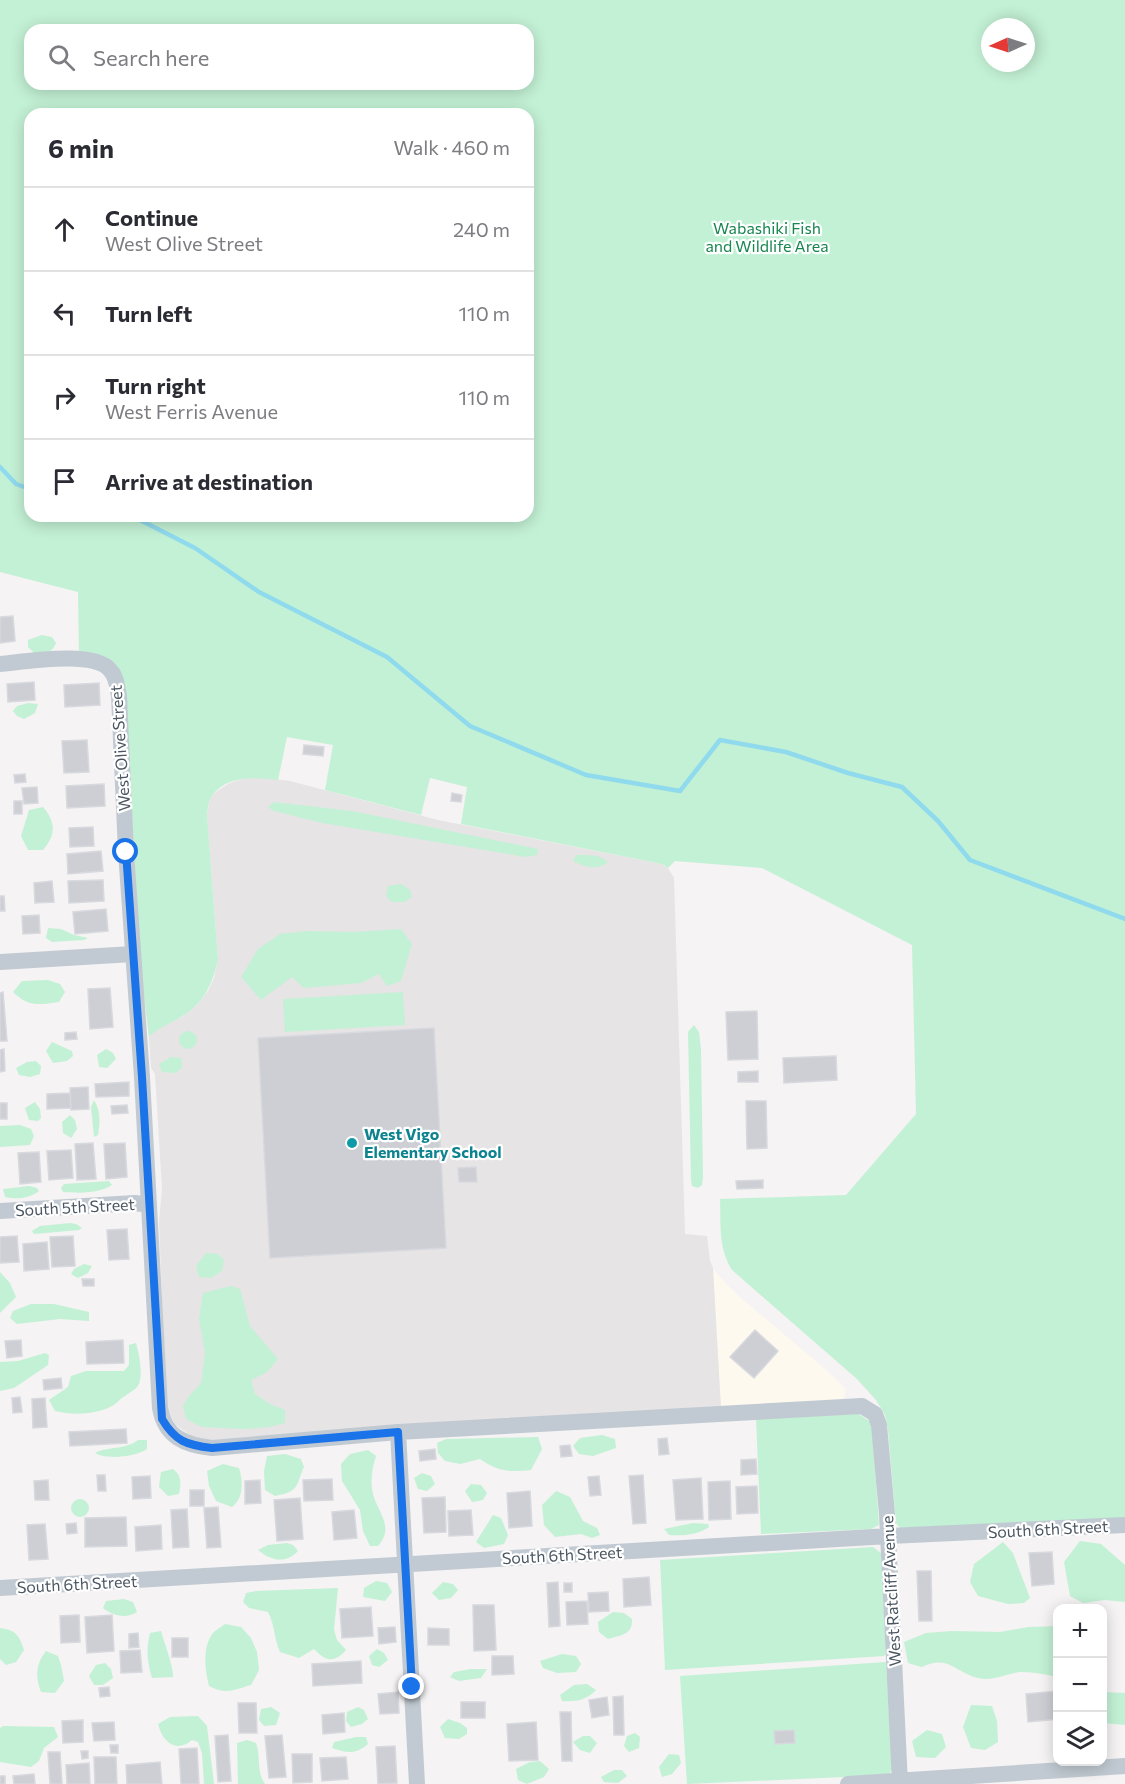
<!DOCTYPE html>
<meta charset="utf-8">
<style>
:root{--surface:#fff;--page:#f7f7f7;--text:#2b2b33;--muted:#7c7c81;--line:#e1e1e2}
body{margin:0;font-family:Commissioner,sans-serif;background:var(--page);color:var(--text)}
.controls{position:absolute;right:18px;bottom:18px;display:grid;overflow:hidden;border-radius:12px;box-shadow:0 3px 15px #0003}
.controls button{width:54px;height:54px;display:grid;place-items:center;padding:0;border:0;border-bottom:2px solid var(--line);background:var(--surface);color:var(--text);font:30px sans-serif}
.compass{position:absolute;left:981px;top:18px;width:54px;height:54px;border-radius:50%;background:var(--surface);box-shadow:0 3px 15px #0003;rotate:267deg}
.stop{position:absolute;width:18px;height:18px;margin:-14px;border:4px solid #1a73e8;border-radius:50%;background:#fff}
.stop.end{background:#1a73e8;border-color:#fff;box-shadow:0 2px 6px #0008}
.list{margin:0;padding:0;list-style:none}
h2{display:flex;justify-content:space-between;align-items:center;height:78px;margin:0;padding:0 24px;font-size:26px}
h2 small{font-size:20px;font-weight:400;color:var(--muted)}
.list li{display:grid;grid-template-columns:39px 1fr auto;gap:18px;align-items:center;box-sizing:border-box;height:84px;padding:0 24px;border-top:2px solid var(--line)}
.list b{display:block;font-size:22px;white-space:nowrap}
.list p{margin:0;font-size:20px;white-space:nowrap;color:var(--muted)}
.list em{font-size:20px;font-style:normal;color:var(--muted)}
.icon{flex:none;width:33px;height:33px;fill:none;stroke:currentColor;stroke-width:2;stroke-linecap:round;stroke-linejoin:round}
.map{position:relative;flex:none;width:1125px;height:1784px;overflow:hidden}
.search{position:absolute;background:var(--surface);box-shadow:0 3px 15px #0003;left:24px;top:24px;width:510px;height:66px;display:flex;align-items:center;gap:15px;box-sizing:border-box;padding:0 21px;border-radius:18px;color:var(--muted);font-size:22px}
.panel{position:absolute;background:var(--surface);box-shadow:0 3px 15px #0003;left:24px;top:108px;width:510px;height:414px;border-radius:18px}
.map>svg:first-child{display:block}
.commercial{fill:#fdf9ef}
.education{fill:#e6e4e5}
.green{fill:#c3f1d5;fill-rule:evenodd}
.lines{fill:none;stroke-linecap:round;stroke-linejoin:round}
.stream{stroke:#90daee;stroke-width:4.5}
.building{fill:#cdcfd5;stroke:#d7d9de;stroke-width:1.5}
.minor{stroke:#c1cad2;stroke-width:16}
.route{stroke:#1a73e8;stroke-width:8}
.culture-dot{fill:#0f9aa8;stroke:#fff;stroke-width:2}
.labels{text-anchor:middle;stroke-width:4.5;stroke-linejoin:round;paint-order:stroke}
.park-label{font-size:16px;fill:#17864f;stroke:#fff}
.street-label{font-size:16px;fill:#4a5661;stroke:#fff}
.culture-label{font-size:16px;font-weight:bold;fill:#0d838f;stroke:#fff;text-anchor:start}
</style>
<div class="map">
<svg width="1125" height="1784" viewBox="0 0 1125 1784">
<rect width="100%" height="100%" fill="#f5f3f3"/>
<path class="commercial" d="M713,1268L725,1283L742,1299L823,1367L845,1388V1396L842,1399L721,1408Z"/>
<path class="education" d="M259,777L290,781L438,820L662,864L668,868L674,878L685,1234L707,1236L710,1261L713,1268L721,1408L214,1442L191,1436L176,1425L169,1414L166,1403L159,1221L162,1189L155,1074L151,1068L149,1037L158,1028L182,1017L197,1005L208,991L214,978L218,958L207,815L210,798L217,791L230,783L245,778Z"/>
<path class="green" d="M0,0H1125V1519L900,1528L896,1523L888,1430L885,1415L876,1400L857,1379L732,1270C718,1247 721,1226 720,1199L846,1195L916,1114L912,945L762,868L675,861L668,868L662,864L461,824L467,787L430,778L421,815L325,790L333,745L287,737L278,780C256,777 226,775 212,796C208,801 208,809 207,815L218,959C213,983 204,1004 181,1017C170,1024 159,1027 149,1037L140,962L125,686L79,653L78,592L0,572ZM990,27H1026V63H990ZM30,30H528V84H30ZM30,114H528V516H30Z
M42,635L52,637L56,643C52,654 44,653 34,653L28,647V640Z
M28,703L38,704L35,713L24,719L17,716L13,711L17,706Z
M274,802L352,811L538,849L537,855L526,857L322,823L274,811L268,807Z
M43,807C56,822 56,835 43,850H28L21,836L29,810Z
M576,855C588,855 599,854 608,862C597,871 585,867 573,861Z
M401,884L410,890L412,897L405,902H392L386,896L388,886Z
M48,928L61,929L74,935L88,938L84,940L52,942L46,938Z
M401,929L412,944L401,981L387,986L379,974L361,983L304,988L292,977L261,1000L241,977L258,949L280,934L307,931L354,932Z
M48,980L60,984L65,992L59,1002C39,1005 28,1007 13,992L22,981Z
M403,992L405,1025L285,1032L283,999Z
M694,1025L699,1032L701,1049L703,1177L702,1185L698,1188L692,1186L691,1180L688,1032Z
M179 1040a9 9 0 1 1 18 0a9 9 0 1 1-18 0Z
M52,1042L72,1051L73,1056L67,1061L53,1063L46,1051Z
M106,1049L113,1053L116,1059L107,1068L99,1067L97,1055Z
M171,1057L181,1058L182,1068L175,1073L162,1072L159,1064Z
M36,1061L41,1066L40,1074L30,1077L19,1075L16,1068L27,1062Z
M94,1100C101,1111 100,1123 98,1135L94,1137L91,1107Z
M35,1102L40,1109L41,1118L38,1121L29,1120L25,1108Z
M70,1115L75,1120L77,1129L71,1138L63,1133L62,1122Z
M20,1125L31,1129L34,1136L30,1145L0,1147V1126Z
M109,1181L112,1185C99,1194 78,1193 63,1192L61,1188L64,1184Z
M29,1186L37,1188L39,1191C30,1198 17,1200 5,1197L3,1189Z
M70,1223L76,1224L82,1228L79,1230L34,1234L32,1231L40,1226Z
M206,1253L218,1254L224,1260L222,1271L211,1278L199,1277L196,1266Z
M84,1264L92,1266L88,1273L78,1278L71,1274L74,1269Z
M0,1272L10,1283L16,1297L0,1313Z
M231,1286L240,1289L250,1326L278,1359L267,1372L251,1380L255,1394L270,1404L285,1410V1423L269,1427L245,1429L202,1427L186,1419L183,1406L189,1396L201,1383L205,1353L199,1319L203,1293Z
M31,1304H54L89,1312V1321L60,1319L17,1324L10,1318L13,1311Z
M136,1343C139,1354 142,1368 140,1380C139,1389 131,1391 125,1396C119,1399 116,1405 110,1407C93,1415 72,1415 55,1411L49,1400L68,1387L71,1376L86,1371H124L129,1365V1345Z
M45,1353L49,1355L48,1365L14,1388L0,1391V1362L18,1361Z
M859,1414L872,1423L879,1525L871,1529L761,1534L756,1418Z
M602,1435L615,1439L616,1448L593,1456L579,1454L573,1446L580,1438Z
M538,1437L542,1449L531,1470C509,1472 499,1472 480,1459L460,1464L445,1461L438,1453L437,1443L446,1439Z
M138,1440H147V1449C135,1457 107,1460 95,1453C109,1446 125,1450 138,1440Z
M368,1450L376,1456C372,1469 370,1480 373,1494C378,1513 395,1527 378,1546H370L363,1531L360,1510L342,1481L341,1464L350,1454Z
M285,1454L301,1459L304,1467C295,1487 300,1491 275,1496L265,1490L264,1471L267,1456Z
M223,1464L239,1468C243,1481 244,1498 232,1507L216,1501L209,1486L207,1471Z
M173,1469C182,1476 181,1483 179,1494L168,1496L159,1487L161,1472Z
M422,1473L431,1476L435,1484L427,1491L418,1489L414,1478Z
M471,1484L481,1485L487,1493L483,1500L472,1502L465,1491Z
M556,1491L570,1497L583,1521L597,1528L600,1535L592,1538L581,1534L555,1537L544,1525L542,1505Z
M71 1508a9 9 0 1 1 18 0a9 9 0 1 1-18 0Z
M493,1515L501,1518L508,1535L504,1544L484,1548L476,1542Z
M693,1523L708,1524L709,1527C697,1535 683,1536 669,1535L664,1529Z
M1080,1541L1101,1544L1125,1565V1602L1105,1600L1083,1603L1070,1596L1064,1562Z
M1003,1542L1013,1553L1030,1598L1024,1603L1008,1604L978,1596L970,1582L974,1564Z
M287,1543L293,1545L298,1551C286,1564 271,1561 258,1550L268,1545Z
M873,1547L881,1553L886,1653L884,1656L665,1670L660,1560Z
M376,1581L387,1583L392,1592L385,1601L363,1597L364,1588Z
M443,1582L453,1584L458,1590L451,1598L439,1600L432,1593Z
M338,1588L334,1630L337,1640L346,1650C334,1664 325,1661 314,1649L299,1658L280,1652C274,1639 275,1625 268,1612L249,1608L243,1602L246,1593L256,1591Z
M124,1599L133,1602L137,1612C126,1619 113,1616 103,1608L106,1601Z
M613,1612L624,1613L632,1619C633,1635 621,1635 608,1639L599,1632L598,1622Z
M225,1624L241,1627L251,1638L257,1652L259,1670L251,1685C234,1690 226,1695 209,1686C205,1671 202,1647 213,1633C216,1630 221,1627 225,1624Z
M1057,1626V1677C1045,1674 1033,1672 1020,1672C1007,1673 992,1682 978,1678C955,1672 948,1654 922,1667L908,1663L904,1642L926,1633L952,1631L1000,1632L1028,1627Z
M0,1628C16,1630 19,1635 24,1650L16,1662L6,1665L0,1659Z
M161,1631C164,1642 174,1668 173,1677L152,1678C147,1661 146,1650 150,1633Z
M377,1649L384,1653L388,1660L379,1667L372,1665L369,1656Z
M46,1651L58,1656L61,1665L64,1681L55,1693L41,1692C35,1676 36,1664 46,1651Z
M562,1654L576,1656L581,1664L576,1672L557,1673L543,1668L540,1661Z
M886,1662L892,1769L889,1775L687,1784L680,1676Z
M105,1663L111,1669L113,1678L103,1685H94L89,1676L96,1665Z
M471,1669H487L481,1678L459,1681L450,1677L454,1672Z
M587,1684L596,1690C587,1700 576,1702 562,1701L560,1695L574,1685Z
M1103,1692L1125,1693V1725L1103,1723Z
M971,1705L992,1706L997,1721L998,1742L985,1750L971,1748L963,1727Z
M271,1707L280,1713L276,1725L264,1726L259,1720L261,1709Z
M358,1707L364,1710L368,1719L362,1724L351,1727L346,1721L347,1712Z
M198,1716L207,1726L214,1784H204L202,1753L198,1742L192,1740C176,1754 162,1741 158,1724L170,1717Z
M448,1719L460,1723L467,1728V1734L459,1739L445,1738L440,1727Z
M3,1726L54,1727L58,1737L44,1748L39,1761L31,1767L0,1762V1728Z
M927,1730L942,1734L946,1747L935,1758L916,1757L912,1741Z
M635,1733L640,1737L639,1748L629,1752L624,1746L627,1736Z
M583,1736H590L597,1743L590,1753L580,1750L573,1742Z
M356,1737H366L368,1744C355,1755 347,1753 332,1748L334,1742Z
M247,1740L256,1743C261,1756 256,1772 265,1784H238L237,1743Z
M669,1754L679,1755L681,1763L672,1774L662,1777L659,1767Z
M540,1761L549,1769L544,1777L527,1784L518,1780L516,1769L530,1762Z
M614,1770H622L627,1776L618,1783L604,1782L601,1777Z"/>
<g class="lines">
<path class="stream" d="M0,467L16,484L30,489
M121,516L140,520L195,548L259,592L387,657L470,726L586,775L680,791L720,740L786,752L848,773L902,787L938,821L970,860L1125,919"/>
</g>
<path class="building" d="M13,616L15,641L0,643V617Z
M34,682L35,700L8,702L7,684Z
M99,683L100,705L65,707L64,685Z
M87,740L89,772L64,773L62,741Z
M304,745L324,747L323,756L303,754Z
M25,774L26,782L15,783L14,775Z
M104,784L105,806L67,808L66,786Z
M37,787L38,803L24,804L22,788Z
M452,793L462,795L461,802L451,801Z
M14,801H22V814H14Z
M93,827L94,846L70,847L69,828Z
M101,851L103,871L68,874L67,854Z
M103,880L104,901L69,903L68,881Z
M52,881L54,902L35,903L34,883Z
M0,896H4L5,911H0Z
M106,909L108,931L75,934L73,912Z
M39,915L40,933L23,934L22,916Z
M110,988L113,1027L90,1029L88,989Z
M3,992L7,1041H0V993Z
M757,1011L758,1059L728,1060L726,1012Z
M434,1028L446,1248L270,1258L258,1038Z
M76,1032L77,1039L65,1040V1033Z
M4,1049L5,1071L0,1072V1050Z
M836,1056L837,1080L784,1083L783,1058Z
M758,1071V1082H738V1072Z
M129,1082V1096L96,1097L95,1084Z
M88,1087L89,1109L71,1110L70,1088Z
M70,1093L71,1108L47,1109V1094Z
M746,1101H766L767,1148L747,1149Z
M0,1103H7V1119H0Z
M127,1105L128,1113L112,1114L111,1106Z
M93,1143L96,1179L77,1180L75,1144Z
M125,1143L127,1177L106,1179L104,1144Z
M71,1150L73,1178L49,1180L47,1151Z
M39,1152L41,1182L20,1184L18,1153Z
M476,1167L477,1182H459L458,1168Z
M763,1180V1188L737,1189L736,1181Z
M127,1229L129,1259L109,1260L107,1230Z
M17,1236L19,1262L0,1263V1237Z
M73,1236L75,1266L52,1267L50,1237Z
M47,1242L49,1269L24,1271L23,1244Z
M82,1279H94V1286H83Z
M755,1330L778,1351L754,1378L730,1357Z
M21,1340L22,1356L7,1358L5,1341Z
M123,1340L124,1363L87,1364L86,1342Z
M61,1378L62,1388L44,1390L43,1380Z
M20,1397L22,1412L13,1413L12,1398Z
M45,1398L47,1427L33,1428L32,1399Z
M126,1429L127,1443L70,1446L69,1432Z
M667,1438L669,1454L659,1455L658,1439Z
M570,1445L572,1456L561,1457L560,1446Z
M435,1449L436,1459L420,1461L419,1451Z
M756,1459L757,1474L741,1475V1460Z
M97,1475H105L106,1491H98Z
M643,1475L646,1523L633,1524L629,1476Z
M150,1476L151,1498L133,1499L132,1477Z
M599,1476L601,1495L590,1496L588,1477Z
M701,1478L703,1519L676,1520L673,1480Z
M332,1479L333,1500L304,1501L303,1480Z
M48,1480L49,1500H35L34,1481Z
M260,1480L261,1503L245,1504V1481Z
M730,1481L731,1519L709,1520L708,1482Z
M757,1486L758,1513L737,1514L736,1487Z
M190,1490H204V1506H190Z
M530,1491L532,1526L509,1528L507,1493Z
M445,1497L446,1532L424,1533L422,1498Z
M300,1498L303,1539L277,1541L274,1500Z
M218,1507L221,1547L207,1548L204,1508Z
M187,1509L189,1547L173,1548L171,1510Z
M354,1510L357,1538L334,1540L332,1512Z
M471,1510L473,1535L449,1536L448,1511Z
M126,1517L127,1546L85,1547V1518Z
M76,1523L77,1533L67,1534L66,1524Z
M45,1524L48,1559L29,1560L27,1525Z
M161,1525L162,1549L136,1551L135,1527Z
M1052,1552L1054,1584L1032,1586L1029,1553Z
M917,1571H931L932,1621H919Z
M649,1577L651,1605L624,1607L623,1579Z
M558,1582L560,1626L549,1627L547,1583Z
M564,1583H572V1592H564Z
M608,1592L609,1611L589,1612L588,1593Z
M587,1601L588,1624L567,1625L566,1602Z
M473,1605H494L496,1650L474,1651Z
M371,1607L373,1636L342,1638L340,1609Z
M79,1615L80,1642L61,1643L60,1616Z
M112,1615L114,1651L87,1653L85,1617Z
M395,1627L396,1642L379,1644L378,1628Z
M428,1628L449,1629V1645H428Z
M138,1633L139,1647L129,1648V1634Z
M172,1638H188V1657H172Z
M140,1650L142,1672L121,1673L120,1651Z
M492,1656H513L514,1674L492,1675Z
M361,1661L362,1683L313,1686L312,1664Z
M109,1687L110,1696L100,1697L99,1688Z
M1058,1691V1719L1028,1722L1026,1694Z
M398,1692L399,1713L380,1714L378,1694Z
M623,1696L624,1735H614L613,1697Z
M607,1697L609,1715L592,1718L589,1700Z
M461,1702H485V1718H461Z
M238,1703H256L257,1733H239Z
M560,1712H571L572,1761H562Z
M344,1713L345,1732L323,1734L322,1715Z
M83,1720V1742L63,1743L62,1721Z
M114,1722L115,1740L94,1741L92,1723Z
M536,1722L538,1760L509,1761L507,1724Z
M794,1730L795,1743L775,1744L774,1731Z
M228,1735L231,1781L218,1782L215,1736Z
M282,1735L286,1777L269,1778L265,1736Z
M110,1745H118V1753H111Z
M395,1746L397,1783L378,1784L376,1747Z
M197,1748L199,1784H181L179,1749Z
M81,1751H88V1758L82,1759Z
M48,1752H60L62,1784H50Z
M292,1754H312V1782L293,1783Z
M94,1757H116L117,1784H95Z
M346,1757L348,1779L322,1781L320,1758Z
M160,1762L162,1784H127L126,1765Z
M89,1763L90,1784H67L66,1765Z
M34,1774L35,1784H14L13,1776Z
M0,1776H5V1784H0Z"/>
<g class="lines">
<path class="minor" d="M0,664C24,662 94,650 110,670C117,677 117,687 119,696L126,852L142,1077L160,1408C165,1437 185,1445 212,1448L398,1432L862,1406L875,1414L879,1425L887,1514L900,1784
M0,962L133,954
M0,1211L135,1203L149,1205
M398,1432L417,1784
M0,1588L889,1536L1125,1525
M848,1784L1125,1766"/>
</g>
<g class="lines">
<path class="route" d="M126,852L142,1077L162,1419C175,1441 186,1445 212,1448L398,1432L412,1687"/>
</g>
<circle class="culture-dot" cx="352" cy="1143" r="6"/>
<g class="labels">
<g class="park-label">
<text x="767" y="234">Wabashiki Fish<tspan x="767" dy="18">and Wildlife Area</tspan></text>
</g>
<g class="street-label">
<text transform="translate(120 748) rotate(-94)" y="6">West Olive Street</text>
<text transform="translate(75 1207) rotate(-3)" y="6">South 5th Street</text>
<text transform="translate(1048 1529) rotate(-3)" y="6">South 6th Street</text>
<text transform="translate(562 1555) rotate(-3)" y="6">South 6th Street</text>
<text transform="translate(77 1584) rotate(-3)" y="6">South 6th Street</text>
<text transform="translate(891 1591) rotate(-93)" y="6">West Ratcliff Avenue</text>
</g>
<g class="culture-label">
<text x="364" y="1140">West Vigo<tspan x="364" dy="18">Elementary School</tspan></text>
</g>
</g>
</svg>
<div class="controls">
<button>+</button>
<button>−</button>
<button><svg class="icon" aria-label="layers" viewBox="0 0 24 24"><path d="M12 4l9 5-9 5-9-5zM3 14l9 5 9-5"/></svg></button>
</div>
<svg class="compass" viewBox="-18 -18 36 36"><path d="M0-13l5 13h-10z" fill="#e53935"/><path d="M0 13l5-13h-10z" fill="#7c7c81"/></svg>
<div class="stop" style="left:126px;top:852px"></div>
<div class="stop end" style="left:412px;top:1687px"></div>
<div class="search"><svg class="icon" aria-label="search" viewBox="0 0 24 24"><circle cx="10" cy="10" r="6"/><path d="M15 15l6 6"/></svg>Search here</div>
<section class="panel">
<h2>6 min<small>Walk · 460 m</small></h2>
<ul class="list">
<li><svg class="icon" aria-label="ahead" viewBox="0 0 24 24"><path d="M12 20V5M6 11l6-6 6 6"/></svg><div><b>Continue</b><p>West Olive Street</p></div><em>240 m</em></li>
<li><svg class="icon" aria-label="left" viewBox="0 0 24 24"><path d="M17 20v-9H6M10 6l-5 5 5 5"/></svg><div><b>Turn left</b></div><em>110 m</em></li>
<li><svg class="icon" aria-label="right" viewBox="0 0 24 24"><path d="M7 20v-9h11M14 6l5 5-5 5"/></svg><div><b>Turn right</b><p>West Ferris Avenue</p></div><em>110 m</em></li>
<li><svg class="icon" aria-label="arrive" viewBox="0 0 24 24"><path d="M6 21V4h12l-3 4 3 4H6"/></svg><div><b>Arrive at destination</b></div></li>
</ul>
</section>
</div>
